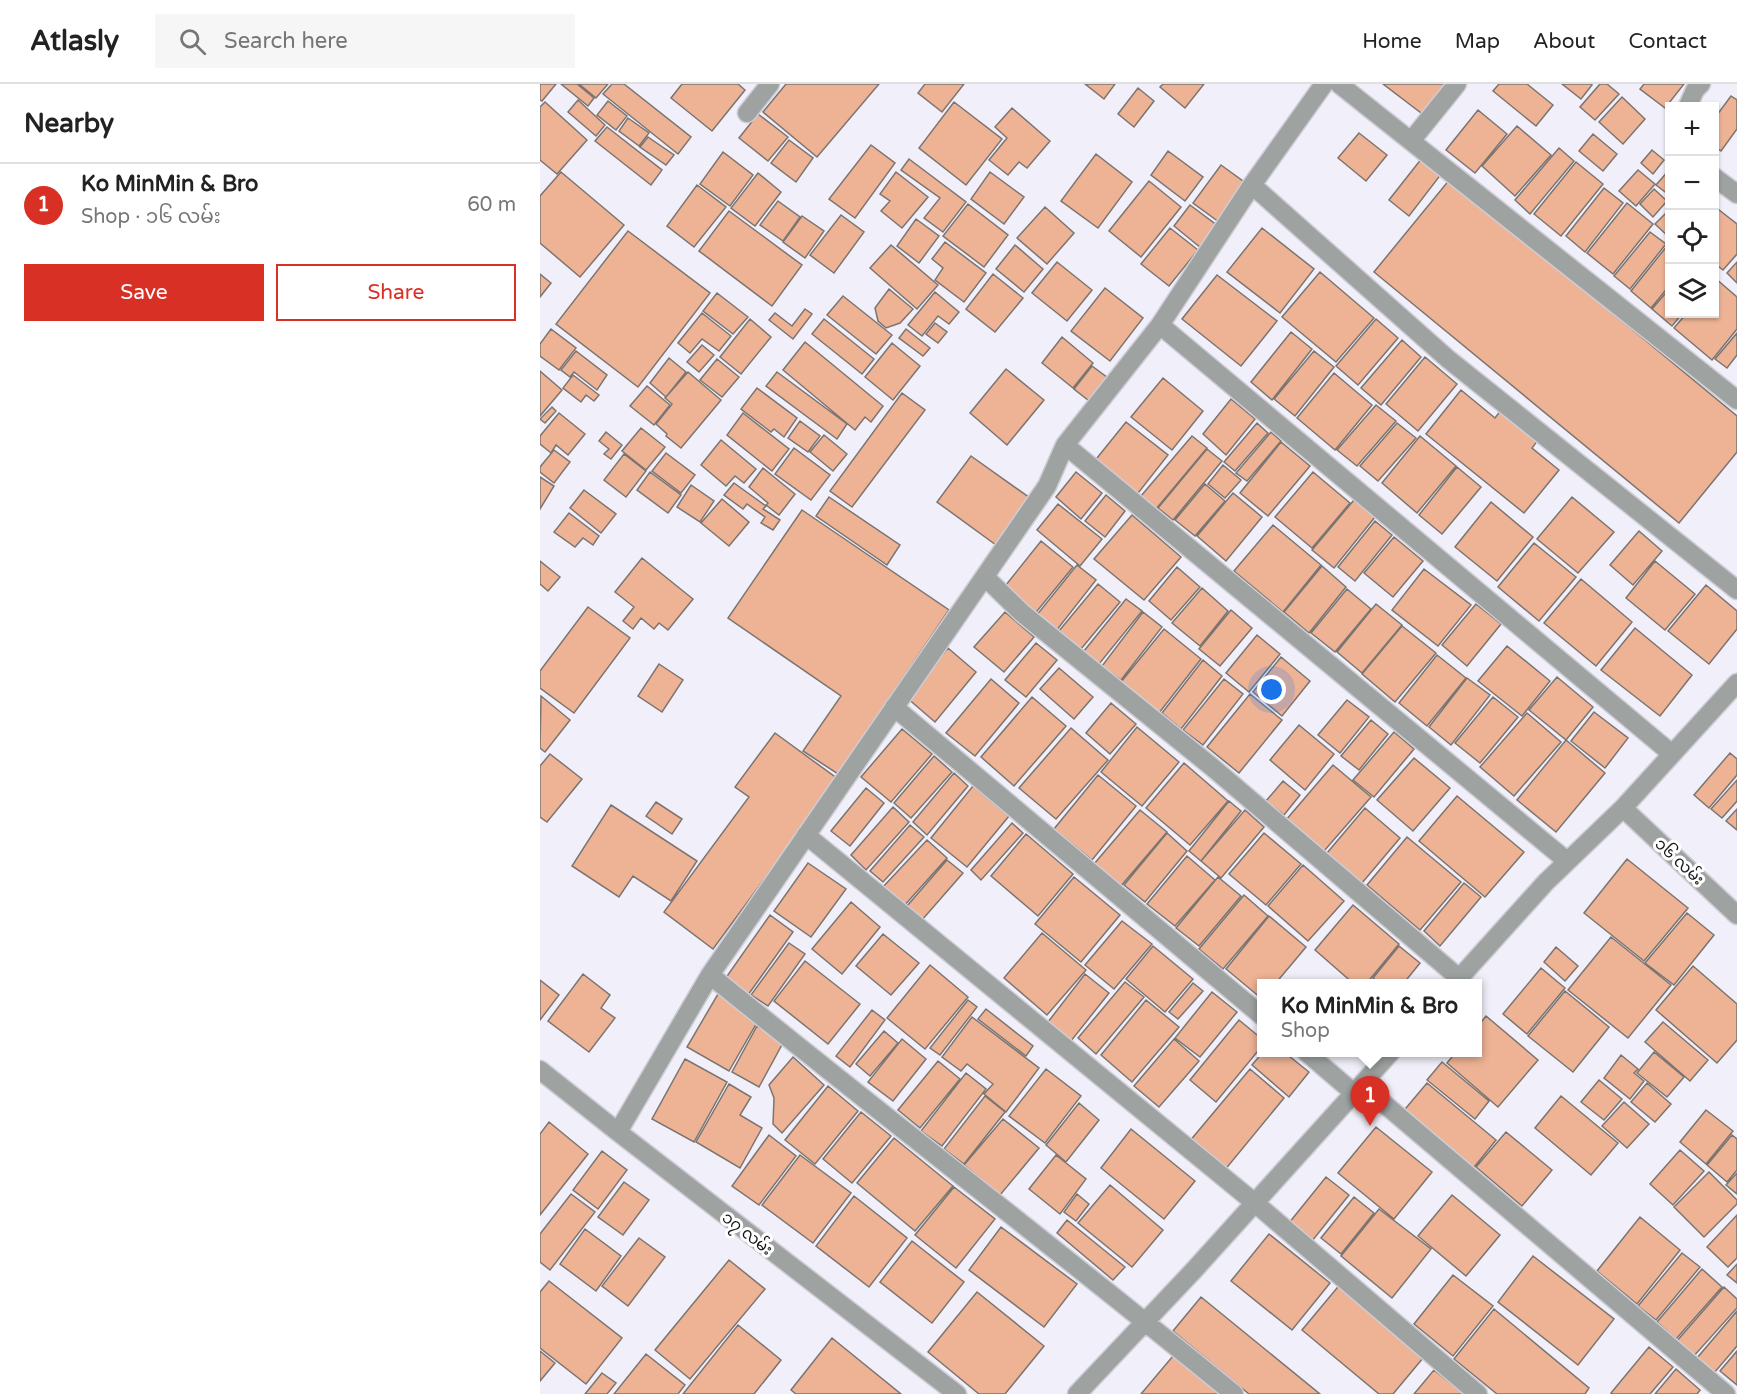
<!DOCTYPE html>
<meta charset="utf-8">
<style>
:root{--surface:#fff;--page:#f6f6f6;--text:#222;--muted:#767676;--line:#e0e0e0;--accent:#d93025}
body{margin:0;font-family:"Varela Round","Noto Sans Myanmar",sans-serif;background:var(--page);color:var(--text)}
.controls{position:absolute;right:18px;top:18px;display:grid;overflow:hidden;border-radius:0px;box-shadow:0 2px 4px #0004}
.controls button{width:54px;height:54px;display:grid;place-items:center;padding:0;border:0;border-bottom:2px solid var(--line);background:var(--surface);color:var(--text);font:30px sans-serif}
.you{position:absolute;left:732px;top:606px;width:21px;height:21px;margin:-15px;border:4px solid #fff;border-radius:50%;background:#1a73e8;box-shadow:0 0 0 9px #1a73e833}
.badge{display:grid;place-items:center;width:39px;height:39px;border-radius:50%;background:var(--accent);color:#fff;font-size:20px;font-weight:700}
.pin{position:absolute;translate:-50% -50px;filter:drop-shadow(0 2px 3px #0008)}
.pin::after{content:'';position:absolute;top:32px;width:21px;height:18px;background:inherit;clip-path:polygon(0 0,100% 0,50% 100%)}
.popup{position:absolute;left:717px;top:895px;width:225px;height:78px;box-sizing:border-box;display:grid;place-content:center;border-radius:0px;background:var(--surface);filter:drop-shadow(0 2px 4px #0005);font-size:20px;white-space:nowrap;color:var(--muted)}
.popup b{font-size:22px;color:var(--text)}
.popup::after{content:'';position:absolute;left:50%;top:100%;margin-left:-12px;border:12px solid transparent;border-top-color:var(--surface)}
.list{margin:0;padding:0;list-style:none}
h2{display:flex;justify-content:space-between;align-items:center;height:78px;margin:0;padding:0 24px;font-size:26px}
h2 small{font-size:20px;font-weight:400;color:var(--muted)}
.list li{display:grid;grid-template-columns:39px 1fr auto;gap:18px;align-items:center;box-sizing:border-box;height:84px;padding:0 24px;border-top:2px solid var(--line)}
.list b{display:block;font-size:22px;white-space:nowrap}
.list p{margin:0;font-size:20px;white-space:nowrap;color:var(--muted)}
.list em{font-size:20px;font-style:normal;color:var(--muted)}
.actions{display:flex;gap:12px;padding:18px 24px}
.actions a{flex:1;padding:14px 0;border:2px solid var(--accent);border-radius:0px;text-align:center;font-size:21px;color:var(--accent)}
.actions .main{background:var(--accent);color:#fff}
.icon{flex:none;width:33px;height:33px;fill:none;stroke:currentColor;stroke-width:2;stroke-linecap:round;stroke-linejoin:round}
.map{position:relative;flex:none;width:1197px;height:1310px;overflow:hidden}
header{display:flex;align-items:center;gap:36px;box-sizing:border-box;height:84px;padding:0 30px;background:var(--surface);border-bottom:2px solid var(--line)}
header strong{font-size:28px}
nav{display:flex;gap:33px;margin-inline-start:auto;font-size:21px}
.search{width:420px;height:54px;background:var(--page);display:flex;align-items:center;gap:15px;box-sizing:border-box;padding:0 21px;border-radius:0px;color:var(--muted);font-size:22px}
main{display:flex}
aside{flex:1;background:var(--surface)}
.map>svg:first-child{display:block}
.building{fill:#eeb395;stroke:#7c7470;stroke-width:1.5}
.lines{fill:none;stroke-linecap:round;stroke-linejoin:round}
.minor-casing{stroke:#cecdd6;stroke-width:21}
.minor{stroke:#9ea3a2;stroke-width:18}
.labels{text-anchor:middle;stroke-width:6;stroke-linejoin:round;paint-order:stroke}
.street-label{font-size:16px;fill:#151518;stroke:#fff}
</style>
<header>
<strong>Atlasly</strong>
<div class="search"><svg class="icon" aria-label="search" viewBox="0 0 24 24"><circle cx="10" cy="10" r="6"/><path d="M15 15l6 6"/></svg>Search here</div>
<nav><a>Home</a><a>Map</a><a>About</a><a>Contact</a></nav>
</header>
<main>
<aside>
<h2>Nearby<small></small></h2>
<ul class="list">
<li><span class="badge">1</span><div><b>Ko MinMin &amp; Bro</b><p>Shop · ၁၆ လမ်း</p></div><em>60 m</em></li>
</ul>
<div class="actions"><a class="main">Save</a><a>Share</a></div>
</aside>
<div class="map">
<svg width="1197" height="1310" viewBox="0 0 1197 1310">
<rect width="100%" height="100%" fill="#f1f0fa"/>
<path class="building" d="M0,0H16L2,17L0,16Z
M21,0H37L54,14L48,22Z
M39,0H68L56,14Z
M72,0H84L151,53L138,70L63,10Z
M142,0H198L205,6L172,47L131,14Z
M246,0H339L277,73L223,28Z
M385,0H424L402,28L378,9Z
M545,0H575L564,15Z
M623,0H664L645,24L620,3Z
M843,0H909L885,32Z
M959,0H987L1013,21L996,42L953,7Z
M1022,0H1050L1052,1L1041,15Z
M1060,0H1067L1079,10L1055,36L1040,23Z
M1104,0H1144L1125,24L1100,5Z
M598,4L614,17L594,43L578,30Z
M1191,12L1197,16V45L1181,67L1174,62V35Z
M1082,13L1105,35L1083,60L1059,38Z
M38,16L65,41L56,52L28,28Z
M68,17L87,32L76,46L57,31Z
M5,18L47,56L17,90L0,76V23Z
M414,18L462,55L426,101L379,64Z
M472,24L510,57L487,84L479,78L468,91L449,76L467,54L455,43Z
M938,26L967,50L935,89L906,66Z
M218,30L248,53L228,77L199,54Z
M88,34L109,49L99,62L79,47Z
M977,42L1011,71L975,112L942,82Z
M67,43L122,86L111,101L55,57Z
M819,49L847,71L826,97L798,74Z
M1053,50L1077,70L1063,87L1039,67Z
M108,53L134,71L126,81L100,63Z
M249,56L273,74L256,98L231,79Z
M331,61L355,79L315,134L289,115Z
M1019,64L1034,77L990,130L975,116Z
M1112,66L1124,76L1113,90L1101,79Z
M628,67L663,93L645,117L611,91Z
M183,68L213,91L190,122L160,100Z
M556,70L592,98L558,144L521,117Z
M882,74L902,89L869,132L849,116Z
M369,75L426,118L403,148L384,134L400,114L361,86Z
M1036,78L1063,100L1021,152L994,130Z
M681,81L707,100L679,138L653,119Z
M1130,85V111H1129L1116,101Z
M1098,86L1115,100L1096,122L1079,107Z
M21,88L84,141L40,193L0,159V112Z
M356,88L388,113L362,144L341,127L350,117L340,110Z
M450,88L484,113L464,140L431,115Z
M218,89L241,108L215,142L191,124Z
M910,95L1197,332V368L1139,439L834,188Z
M609,97L641,123L601,173L569,147Z
M157,101L186,123L154,163L127,142Z
M1064,104L1083,119L1045,168L1026,152Z
M1114,105L1127,117L1113,133L1100,120Z
M238,117L260,133L243,157L220,141Z
M1087,119L1113,140L1073,190L1047,169Z
M428,120L468,151L444,183L403,152Z
M650,121L678,142L661,164L634,142Z
M1174,122L1197,140V170L1183,186L1174,179Z
M505,123L534,149L507,180L477,154Z
M1130,125V154L1115,140Z
M189,127L262,181L232,222L159,167Z
M301,131L324,148L294,189L270,171Z
M262,132L284,147L265,174L243,158Z
M376,135L399,152L379,179L357,162Z
M630,144L658,166L629,202L601,180Z
M722,144L774,185L740,229L687,188Z
M88,147L170,209L98,303L16,240Z
M1110,148L1126,160L1090,205L1074,192Z
M405,158L446,189L424,218L395,196L403,184L392,175Z
M351,161L398,201L377,225L330,184Z
M475,161L503,185L484,208L456,185Z
M1127,162L1130,164V201L1111,224L1091,207Z
M517,178L552,206L527,237L492,209Z
M1197,178V199L1187,189Z
M780,188L834,234L796,278L742,233Z
M0,190L11,199L0,213Z
M453,190L483,214L455,248L426,225Z
M677,191L737,237L701,282L642,235Z
M1175,194L1197,213V245L1172,276L1134,244L1146,230H1174Z
M565,204L603,234L570,277L531,247Z
M1130,204V230H1142L1132,242L1112,225Z
M349,205L373,225L360,239L346,244L338,237L335,224Z
M395,208L419,228L409,240L398,232L382,252L368,241Z
M177,209L208,233L193,250L163,227Z
M303,212L352,251L336,270L287,231Z
M265,225L272,230L253,255L229,236L235,229L252,242Z
M162,229L191,252L179,267L162,255L150,269L138,259Z
M210,235L231,253L201,290L180,273Z
M284,235L334,275L322,290L272,250Z
M836,235L858,254L818,301L796,282Z
M395,239L407,248L398,259L386,250Z
M11,245L36,264L19,286L0,272V260Z
M366,245L390,264L383,272L359,254Z
M751,248L772,265L732,316L711,298Z
M1197,249V271L1187,284L1175,275Z
M522,253L553,279L533,304L502,279Z
M862,256L881,273L841,321L821,304Z
M265,258L343,322L331,338L325,333L315,346L243,286Z
M352,259L380,282L353,316L325,293Z
M162,261L174,271L159,288L147,278Z
M36,267L67,291L57,306L34,288L30,293L21,286Z
M774,267L794,283L755,332L734,315Z
M885,273L917,300L878,347L846,320Z
M129,274L146,288L126,313L110,299Z
M177,275L199,293L182,313L160,296Z
M552,282L572,297L553,320L534,305Z
M466,285L504,316L467,361L430,329Z
M0,287L22,306L0,332Z
M148,288L181,316L141,364L126,352L127,350L116,340L132,320L125,314Z
M237,288L307,340L297,355L226,302Z
M794,289L832,321L795,366L757,334Z
M33,291L59,311L54,317L46,311L41,318L23,304Z
M623,294L663,327L632,366L591,333Z
M107,302L130,321L114,341L90,322Z
M217,304L257,334L244,353L234,345L231,348L201,325Z
M921,306L955,334L964,322L1001,352L992,364L1019,386L984,429L886,350Z
M362,309L385,326L312,423L290,407Z
M691,315L715,335L686,371L663,350Z
M836,321L856,337L817,382L797,366Z
M12,323L16,327L5,339L0,335Z
M19,329L45,350L28,371L16,361L11,369L0,360V352Z
M203,329L249,365L232,387L187,351Z
M260,337L280,352L268,368L248,354Z
M586,338L628,371L595,413L553,379Z
M717,339L728,349L695,387L684,378Z
M857,339L876,354L838,397L820,382Z
M101,344L125,363L106,386L82,367Z
M66,348L82,361L71,375L64,370L69,365L59,357Z
M731,348L741,357L707,397L696,389Z
M284,351L307,370L293,387L270,368Z
M652,352L667,364L616,425L601,412Z
M880,352L916,382L877,429L842,399Z
M181,356L216,385L204,399L195,392L186,402L161,381Z
M741,358L770,382L728,432L700,409Z
M254,364L290,391L271,416L235,390Z
M667,365L682,377L633,436L618,424Z
M14,366L30,378L14,399L0,388V383Z
M126,369L155,391L141,409L112,387Z
M84,370L106,387L86,413L64,396Z
M431,372L490,414L456,461L397,418Z
M683,381L701,396L685,414L668,400Z
M917,383L941,403L902,450L879,431Z
M223,384L255,410L239,431L226,421L228,419L209,403Z
M110,388L141,411L128,429L97,406Z
M536,388L562,409L541,435L516,413Z
M773,388L810,419L772,464L735,433Z
M0,393L14,402L0,425Z
M194,399L226,422L223,425L240,436L233,446L221,439L225,433L207,420L203,425L184,411Z
M665,400L685,417L655,452L635,436Z
M151,401L174,417L160,438L137,423Z
M44,406L76,430L61,449L30,424Z
M693,409L722,433L686,477L657,452Z
M566,411L585,427L565,453L545,437Z
M289,413L360,461L347,481L276,432Z
M1032,413L1074,448L1038,489L997,455Z
M182,415L209,438L189,462L161,439Z
M814,416L835,433L794,484L772,466Z
M951,418L993,453L957,497L915,463Z
M518,420L562,455L540,482L497,446Z
M262,426L409,526L298,690L263,667L301,612L188,534Z
M29,429L59,452L53,461L43,454L35,463L14,448Z
M592,431L641,473L604,516L554,475Z
M835,437L852,451L815,497L798,483Z
M733,441L781,481L743,528L694,487Z
M1099,447L1122,467L1093,501L1070,481Z
M854,453L883,477L853,513L824,489Z
M501,457L533,483L493,532L462,506Z
M994,459L1036,493L999,537L958,503Z
M102,474L153,515L128,546L119,539L114,545L101,534L93,545L83,537L94,523L75,508Z
M0,477L20,493L8,507L0,500Z
M1115,477L1155,510L1125,546L1086,514Z
M537,481L556,496L516,547L496,532Z
M782,482L806,503L769,549L744,528Z
M637,483L660,503L631,536L609,517Z
M884,485L931,521L898,562L852,526Z
M1041,495L1092,538L1056,582L1004,539Z
M558,500L580,518L541,565L519,547Z
M1166,501L1197,527V545L1169,580L1128,547Z
M662,504L688,527L660,562L632,539Z
M807,505L831,525L795,568L771,549Z
M586,515L602,527L559,580L544,567Z
M836,520L862,541L822,589L797,568Z
M936,520L961,540L927,582L902,561Z
M48,523L90,554L34,629L0,604V587Z
M691,526L712,544L680,582L659,565Z
M465,528L494,553L464,588L434,563Z
M603,528L622,543L581,596L562,582Z
M862,542L896,569L855,618L822,590Z
M1095,544L1152,591L1120,632L1061,586Z
M624,545L661,575L619,629L581,598Z
M717,551L740,570L709,608L686,589Z
M496,559L517,576L486,613L465,596Z
M967,562L1010,597L982,632L938,597Z
M408,564L436,588L395,638L366,613Z
M897,571L926,594L887,642L859,619Z
M741,573L770,597L742,632L713,608Z
M663,576L682,592L641,645L622,629Z
M119,580L143,596L122,628L98,612Z
M519,584L553,613L534,635L500,605Z
M1017,593L1053,623L1026,656L989,626Z
M927,594L950,611L911,661L889,643Z
M451,595L479,619L435,672L406,649Z
M684,595L703,610L663,661L643,646Z
M710,610L742,636L699,689L667,663Z
M1,612L30,636L5,668L0,664Z
M492,613L526,642L474,702L441,673Z
M953,613L978,633L940,679L915,659Z
M807,616L829,633L800,669L778,651Z
M571,619L596,640L570,670L546,649Z
M1054,628L1088,654L1065,684L1031,657Z
M987,629L1021,658L974,712L940,683Z
M831,636L848,650L819,686L801,672Z
M759,641L794,670L765,706L730,676Z
M597,643L639,678L602,722L561,688Z
M531,644L568,676L516,735L479,704Z
M362,645L392,670L351,718L321,693Z
M854,648L874,665L834,713L813,696Z
M235,649L298,695L173,865L124,828L209,713L195,703Z
M1026,656L1065,689L1016,748L977,716Z
M1190,669L1197,675V691L1169,724L1154,711Z
M10,670L42,695L7,738L0,733V682Z
M394,672L412,688L371,734L354,719Z
M874,674L910,704L873,747L837,716Z
M644,679L688,717L650,761L606,724Z
M793,681L831,713L784,767L746,736Z
M414,689L428,702L387,751L373,738Z
M558,691L596,722L552,776L514,745Z
M1197,696V717L1182,734L1171,725Z
M743,697L760,711L744,731L726,717Z
M433,702L469,732L427,783L391,754Z
M326,704L344,719L310,762L291,747Z
M917,712L984,768L945,813L879,757Z
M689,717L701,727L661,777L649,767Z
M116,718L142,735L132,750L106,732Z
M71,721L157,777L131,817L93,792L79,813L32,782Z
M353,723L369,738L326,786L311,771Z
M825,724L860,754L822,799L787,769Z
M1197,725V746L1186,737Z
M600,726L627,748L580,803L554,780Z
M705,726L724,743L681,794L661,777Z
M472,739L483,749L441,796L431,786Z
M370,741L384,753L343,798L330,787Z
M627,749L647,767L605,818L584,801Z
M724,749L761,780L726,821L689,790Z
M486,750L533,790L498,832L451,792Z
M867,753L921,798L880,846L827,801Z
M387,756L407,774L363,823L342,804Z
M647,772L675,796L635,842L607,820Z
M1087,775L1148,824L1104,877L1044,829Z
M407,776L423,789L382,836L367,822Z
M268,779L306,805L271,853L234,827Z
M763,781L804,817L768,857L728,822Z
M534,793L580,831L541,878L495,840Z
M678,793L701,812L659,862L636,844Z
M924,799L941,813L900,862L884,847Z
M704,811L728,832L683,885L659,865Z
M311,818L340,843L302,890L272,865Z
M813,821L859,860L826,900H814L775,866Z
M1147,829L1174,851L1134,901L1105,879Z
M230,831L253,848L208,911L185,895Z
M729,832L766,863L735,900H722V915L686,885Z
M582,837L612,860L574,905L545,881Z
M502,849L546,886L507,931L464,894Z
M343,850L379,879L351,911L316,882Z
M1071,853L1131,901L1088,954L1028,906Z
M249,859L265,870L228,922L211,911Z
M613,862L653,895L625,928L586,895Z
M859,862L880,879L863,900H841L833,894Z
M1016,863L1038,882L1025,897L1004,878Z
M265,877L320,920L288,960L234,917Z
M390,881L428,913L385,965L347,934Z
M1153,882L1197,920V956L1177,979L1116,926Z
M1001,884L1025,904L987,950L963,930Z
M43,890L70,911L61,924L75,934L49,968L8,937Z
M545,890L569,909L531,957L508,938Z
M0,896L19,911L0,936Z
M585,898L604,913L556,970L538,954Z
M653,899L663,907L638,935L629,928Z
M1025,907L1069,943L1033,988L988,952Z
M672,908L697,928L660,973L635,954Z
M178,910L219,935L189,987L147,963Z
M428,916L437,923L400,971L390,964Z
M606,916L639,943L592,998L561,971Z
M446,925L493,962L486,972L438,935Z
M332,926L345,936L310,983L296,972Z
M946,932L998,976L958,1023L907,979L916,968H938V942Z
M432,933L499,984L466,1028L444,1010L453,1000L427,980L421,987L402,973Z
M699,936L722,955V962L676,1018L650,996Z
M1123,938L1168,976L1150,997L1105,958Z
M217,942L244,957L219,1003L192,988Z
M344,947L358,959L330,992L316,980Z
M362,955L386,975L353,1017L328,998Z
M634,955L659,977L619,1023L594,1002Z
M723,968H744L769,988L749,1013L712,981Z
M1114,968L1144,993L1127,1013L1097,989Z
M1081,971L1098,985L1094,989L1104,997L1090,1015L1064,994Z
M253,973L284,1001L242,1049L233,1040L234,1014L229,1001Z
M145,975L187,998L154,1058L112,1035Z
M398,977L420,995L380,1044L358,1026Z
M902,978L949,1017L935,1035L887,996Z
M506,985L541,1012L505,1059L469,1032Z
M710,985L744,1014L684,1087L649,1058Z
M426,989L446,1005L402,1062L381,1047Z
M1059,996L1082,1015L1064,1036L1041,1018Z
M887,999L956,1056L931,1087L861,1030Z
M1107,999L1131,1020L1115,1038L1091,1018Z
M189,1000L211,1013L200,1031L222,1044L200,1084L156,1058Z
M288,1002L318,1027L275,1080L245,1056Z
M445,1012L465,1028L424,1080L404,1065Z
M1021,1012L1078,1059L1051,1091L995,1044Z
M1084,1018L1109,1040L1087,1064L1062,1042Z
M539,1019L559,1036L526,1078L506,1061Z
M1166,1026L1193,1047L1166,1080L1140,1058Z
M321,1028L351,1052L312,1099L283,1075Z
M463,1035L499,1064L460,1111L424,1081Z
M9,1038L48,1070L0,1131V1050Z
M836,1043L892,1088L854,1135L798,1089Z
M591,1045L655,1097L624,1135L561,1084Z
M966,1048L1012,1086L982,1122L936,1083Z
M229,1051L256,1072L219,1121L192,1102Z
M1192,1051L1197,1055V1086L1187,1098L1167,1081Z
M354,1054L413,1102L375,1147L317,1099Z
M1140,1066L1164,1087L1133,1121L1110,1100Z
M62,1067L87,1086L58,1125L33,1106Z
M260,1071L311,1109L273,1159L222,1121Z
M516,1071L546,1095L520,1130L489,1105Z
M1169,1088L1197,1116V1120L1164,1153L1134,1123Z
M1197,1089V1110L1186,1101Z
M786,1093L809,1111L772,1157L749,1139Z
M84,1098L109,1116L83,1151L58,1133Z
M570,1101L623,1146L592,1183L538,1139Z
M414,1103L455,1135L416,1184L375,1151Z
M31,1110L55,1128L10,1186L0,1178V1150Z
M537,1110L549,1120L536,1137L524,1128Z
M912,1111L960,1151L926,1192L878,1152Z
M314,1112L367,1154L329,1203L276,1162Z
M814,1113L834,1129L801,1170L781,1154Z
M839,1125L891,1165L852,1214L801,1172Z
M1197,1131V1174L1188,1183L1167,1163Z
M1100,1133L1140,1166L1097,1220L1057,1187Z
M527,1136L585,1183L573,1196L517,1149Z
M461,1143L537,1200L504,1243L429,1186Z
M45,1145L81,1172L56,1207L20,1180Z
M729,1150L790,1199L752,1246L691,1197Z
M99,1154L125,1173L88,1222L62,1202Z
M372,1157L424,1198L392,1239L340,1198Z
M1142,1169L1160,1183L1116,1236L1098,1222Z
M993,1172L1074,1235L1038,1281L958,1218Z
M189,1176L225,1205L150,1295L115,1266Z
M1197,1180V1199L1187,1191Z
M1162,1185L1182,1203L1136,1255L1117,1238Z
M913,1191L953,1222L913,1272L874,1240Z
M9,1197L82,1254L46,1300L0,1264V1208Z
M802,1198L888,1268L853,1310H839L762,1246Z
M1184,1203L1197,1215V1224L1153,1273L1136,1258Z
M437,1208L504,1262L465,1310H439L388,1268Z
M661,1213L780,1310H709L633,1247Z
M954,1225L1049,1304L1045,1310H957L914,1275Z
M1197,1227V1262L1174,1289L1157,1274Z
M198,1241L241,1276L214,1310H143Z
M292,1254L361,1310H256L251,1306Z
M1109,1263L1133,1283L1110,1310H1073L1071,1309Z
M0,1267L15,1279L0,1297Z
M1197,1267V1301L1180,1287Z
M106,1270L145,1301L138,1310H74Z
M633,1272L680,1310H601Z
M1136,1285L1160,1306L1157,1310H1115Z
M894,1286L924,1310H874Z
M62,1289L76,1299L67,1310H45Z"/>
<g class="lines">
<defs>
<path id="minor" d="M799,0L1197,316
M1148,22L1155,6L1161,0
M207,29L230,0
M871,57L917,0
M1174,93L1197,110
M712,101L908,275L1197,506
M620,241L1132,670
M525,361L1027,777
M445,493L482,529L672,683L919,894
M354,623L722,932
M1083,724L1197,831
M266,751L715,1119L938,1310
M170,891C343,1032 521,1168 694,1310
M914,900L1006,798L1083,724L1197,599
M766,968L814,1009
M0,986L78,1048L417,1310
M822,1001L1186,1310
M78,1048L170,891L507,402L525,361L620,241L712,101L784,0
M537,1310L655,1185L851,968"/>
</defs>
<use href="#minor" class="minor-casing"/>
<use href="#minor" class="minor"/>
</g>
<g class="labels">
<g class="street-label">
<text transform="translate(1140 777) rotate(43)" y="6">၁၆ လမ်း</text>
<text transform="translate(208 1149) rotate(38)" y="6">၁၇ လမ်း</text>
</g>
</g>
</svg>
<div class="controls">
<button>+</button>
<button>−</button>
<button><svg class="icon" aria-label="locate" viewBox="0 0 24 24"><circle cx="12" cy="12" r="6"/><path d="M12 2v4M12 18v4M2 12h4M18 12h4"/></svg></button>
<button><svg class="icon" aria-label="layers" viewBox="0 0 24 24"><path d="M12 4l9 5-9 5-9-5zM3 14l9 5 9-5"/></svg></button>
</div>
<div class="you"></div>
<div class="pin badge" style="left:830px;top:1042px">1</div>
<div class="popup"><b>Ko MinMin &amp; Bro</b>Shop</div>
</div>
</main>
